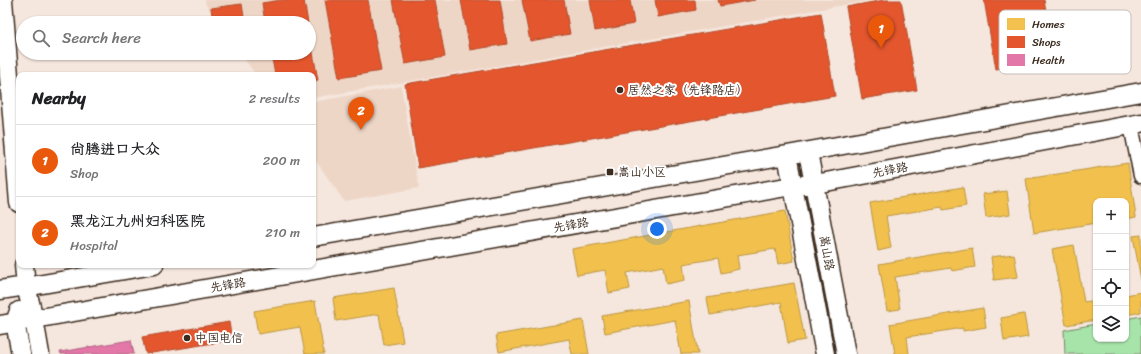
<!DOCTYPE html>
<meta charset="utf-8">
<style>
:root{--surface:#fff;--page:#f2f2f2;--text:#202124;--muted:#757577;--line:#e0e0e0;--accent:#ea580c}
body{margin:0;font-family:Sriracha,"LXGW WenKai TC",sans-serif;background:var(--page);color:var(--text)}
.controls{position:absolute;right:12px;bottom:12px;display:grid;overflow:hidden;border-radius:8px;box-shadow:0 1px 3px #0004}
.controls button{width:36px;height:36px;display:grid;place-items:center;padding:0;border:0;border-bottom:1px solid var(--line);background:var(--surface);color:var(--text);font:20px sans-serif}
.you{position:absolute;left:657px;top:229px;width:14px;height:14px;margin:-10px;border:3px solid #fff;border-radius:50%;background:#1a73e8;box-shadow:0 0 0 6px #1a73e833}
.badge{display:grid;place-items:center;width:26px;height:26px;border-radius:50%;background:var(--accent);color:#fff;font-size:13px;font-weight:700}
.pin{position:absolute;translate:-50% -33px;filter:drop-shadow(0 1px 2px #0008)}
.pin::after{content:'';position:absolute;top:21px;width:14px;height:12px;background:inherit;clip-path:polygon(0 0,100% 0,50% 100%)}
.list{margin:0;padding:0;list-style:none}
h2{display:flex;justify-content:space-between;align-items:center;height:52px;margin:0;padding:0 16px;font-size:17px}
h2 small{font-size:13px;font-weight:400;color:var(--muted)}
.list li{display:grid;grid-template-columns:26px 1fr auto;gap:12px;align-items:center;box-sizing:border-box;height:72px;padding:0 16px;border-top:1px solid var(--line)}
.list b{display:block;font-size:15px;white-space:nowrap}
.list p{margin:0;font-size:13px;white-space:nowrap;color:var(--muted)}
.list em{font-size:13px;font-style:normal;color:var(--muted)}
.icon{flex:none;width:22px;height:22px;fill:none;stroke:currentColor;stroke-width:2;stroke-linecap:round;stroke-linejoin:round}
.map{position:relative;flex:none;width:1141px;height:354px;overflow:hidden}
.search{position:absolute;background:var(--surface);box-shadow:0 1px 3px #0004;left:16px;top:16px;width:300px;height:44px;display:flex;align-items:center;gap:10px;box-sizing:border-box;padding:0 14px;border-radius:22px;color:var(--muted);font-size:15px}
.panel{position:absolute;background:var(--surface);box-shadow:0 1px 3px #0004;left:16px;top:72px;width:300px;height:196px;border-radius:8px}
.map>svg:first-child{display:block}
.built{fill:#eed6c7}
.green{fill:#a7e4aa;stroke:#718764}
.homes{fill:#f2c14e;stroke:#bb9440}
.shops{fill:#e4572e;stroke:#b14a29}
.health{fill:#e377a8;stroke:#b1607f}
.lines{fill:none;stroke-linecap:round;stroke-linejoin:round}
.minor-casing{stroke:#3b2a1e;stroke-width:17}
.major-casing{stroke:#3b2a1e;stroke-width:21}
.minor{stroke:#fff;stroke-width:14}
.major{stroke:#fff;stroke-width:18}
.poi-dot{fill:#3b2a1e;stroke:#fff;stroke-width:1.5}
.labels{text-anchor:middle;stroke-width:4;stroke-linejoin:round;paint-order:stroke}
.poi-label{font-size:12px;fill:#3b2a1e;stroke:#fff;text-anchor:start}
.street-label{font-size:12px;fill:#3b2a1e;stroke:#fff}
.key{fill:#fff;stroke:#c4bfbc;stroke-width:1}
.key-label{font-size:11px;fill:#3b2a1e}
</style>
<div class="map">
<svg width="1141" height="354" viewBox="0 0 1141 354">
<rect width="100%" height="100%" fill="#f5e7de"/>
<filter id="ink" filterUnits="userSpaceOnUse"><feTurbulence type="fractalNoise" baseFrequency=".025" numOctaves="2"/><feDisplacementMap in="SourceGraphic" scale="8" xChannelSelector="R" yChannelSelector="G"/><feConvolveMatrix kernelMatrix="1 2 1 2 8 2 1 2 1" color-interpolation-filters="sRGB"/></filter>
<g filter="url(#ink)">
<path class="built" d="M205,0H873L313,98V75H256L240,53H309V23H219L206,5Z
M401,86L419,188L344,201L313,157V102Z"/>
<path class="green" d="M1141,316V354H1065L1064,330L1096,324V339H1126V319Z"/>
<path class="homes" d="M1128,163L1136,217L1126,219V201H1096V223L1034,233L1026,179Z
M963,187L966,206L943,210L942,207L886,216L891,248L878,251L870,203Z
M1007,191L1010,214L986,218L983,194Z
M785,211L794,261L778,264L775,249L737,255L739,269L721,273L718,258L683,264L685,280L666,284L663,266L627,273L630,289L609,293L605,270L577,275L572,249Z
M1141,235V280L1133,236Z
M1074,245L1084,302L1096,300V320L1066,325L1052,249Z
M972,248L975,267L952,271L951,268L895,277L900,309L887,311L879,264Z
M1014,254L1018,277L994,280L991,257Z
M794,283L805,340L788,343L781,302L710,315L707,298Z
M394,288L403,342L384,345L379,314L336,321L333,298Z
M1141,292V312L1126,315V295Z
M315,301L324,354H305L300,327L258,334L254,311Z
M689,301L698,354H681L675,320L605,333L602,316Z
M983,308L986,327L963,331V328L907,337L909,354H895L890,324Z
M1024,314L1028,337L1004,341L1001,318Z
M583,320L589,354H572L569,339L499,352L496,335Z"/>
<path class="shops" d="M281,0H304L308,23H265L262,3Z
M325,0H368L381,71L339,78Z
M393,0H435L445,57L405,64Z
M461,0H500L507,44L470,50Z
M522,0H564L570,34L530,41Z
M590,0H630L634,24L595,31Z
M655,0H695L696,10L658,17Z
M718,0H755L720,6Z
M884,0H901L917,90L862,99L846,7Z
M984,0H1044L1055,58L996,69Z
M242,4L245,23H213L211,8Z
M821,13L835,96L418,168L405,84Z
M309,31L318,80L313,81V75H275L271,53H309Z
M229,322L232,340L146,354L142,337Z"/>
<path class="health" d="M131,340L134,354H61L60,352Z"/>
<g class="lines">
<defs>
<path id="minor" d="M1131,125L1141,176"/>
<path id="major" d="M3,0L19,203
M808,152L846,354
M787,155L825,354
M313,237L787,155L1141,92
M24,265L26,286L34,319L40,354
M0,290L26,286H31L154,265
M19,311L15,322L21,354
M0,325L792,186L815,184L1141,123"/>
</defs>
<use href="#minor" class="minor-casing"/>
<use href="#major" class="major-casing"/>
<use href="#minor" class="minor"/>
<use href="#major" class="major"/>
</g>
</g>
<g class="poi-dot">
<circle cx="620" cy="90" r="4"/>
<rect x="606" y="168" width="8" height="8" rx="2"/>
<circle cx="187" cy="338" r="4"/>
</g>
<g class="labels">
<g class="poi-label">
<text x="628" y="94">居然之家（先锋路店）</text>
<text x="618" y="176">嵩山小区</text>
<text x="195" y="342">中国电信</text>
</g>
<g class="street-label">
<text transform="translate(890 170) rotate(-11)" y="4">先锋路</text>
<text transform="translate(571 225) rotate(-10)" y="4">先锋路</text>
<text transform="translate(827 253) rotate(80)" y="4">嵩山路</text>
<text transform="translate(228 285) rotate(-10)" y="4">先锋路</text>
</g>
</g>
<rect x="999" y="10" width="132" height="64" rx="6" class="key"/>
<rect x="1007" y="18" width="18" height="12" fill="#f2c14e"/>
<rect x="1007" y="36" width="18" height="12" fill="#e4572e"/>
<rect x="1007" y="54" width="18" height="12" fill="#e377a8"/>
<g class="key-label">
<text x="1032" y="28">Homes</text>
<text x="1032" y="46">Shops</text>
<text x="1032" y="64">Health</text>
</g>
</svg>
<div class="controls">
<button>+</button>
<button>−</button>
<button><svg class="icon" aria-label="locate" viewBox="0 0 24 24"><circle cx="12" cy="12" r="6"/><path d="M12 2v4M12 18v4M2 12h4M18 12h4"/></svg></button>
<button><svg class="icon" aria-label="layers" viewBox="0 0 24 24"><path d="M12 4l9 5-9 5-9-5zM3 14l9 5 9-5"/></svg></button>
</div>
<div class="you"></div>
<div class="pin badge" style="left:881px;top:48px">1</div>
<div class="pin badge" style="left:361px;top:130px">2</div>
<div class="search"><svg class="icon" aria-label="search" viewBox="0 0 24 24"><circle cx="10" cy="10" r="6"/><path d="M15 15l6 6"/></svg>Search here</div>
<section class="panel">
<h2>Nearby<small>2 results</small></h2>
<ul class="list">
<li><span class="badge">1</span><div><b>尚腾进口大众</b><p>Shop</p></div><em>200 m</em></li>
<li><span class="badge">2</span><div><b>黑龙江九州妇科医院</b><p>Hospital</p></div><em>210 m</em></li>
</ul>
</section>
</div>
